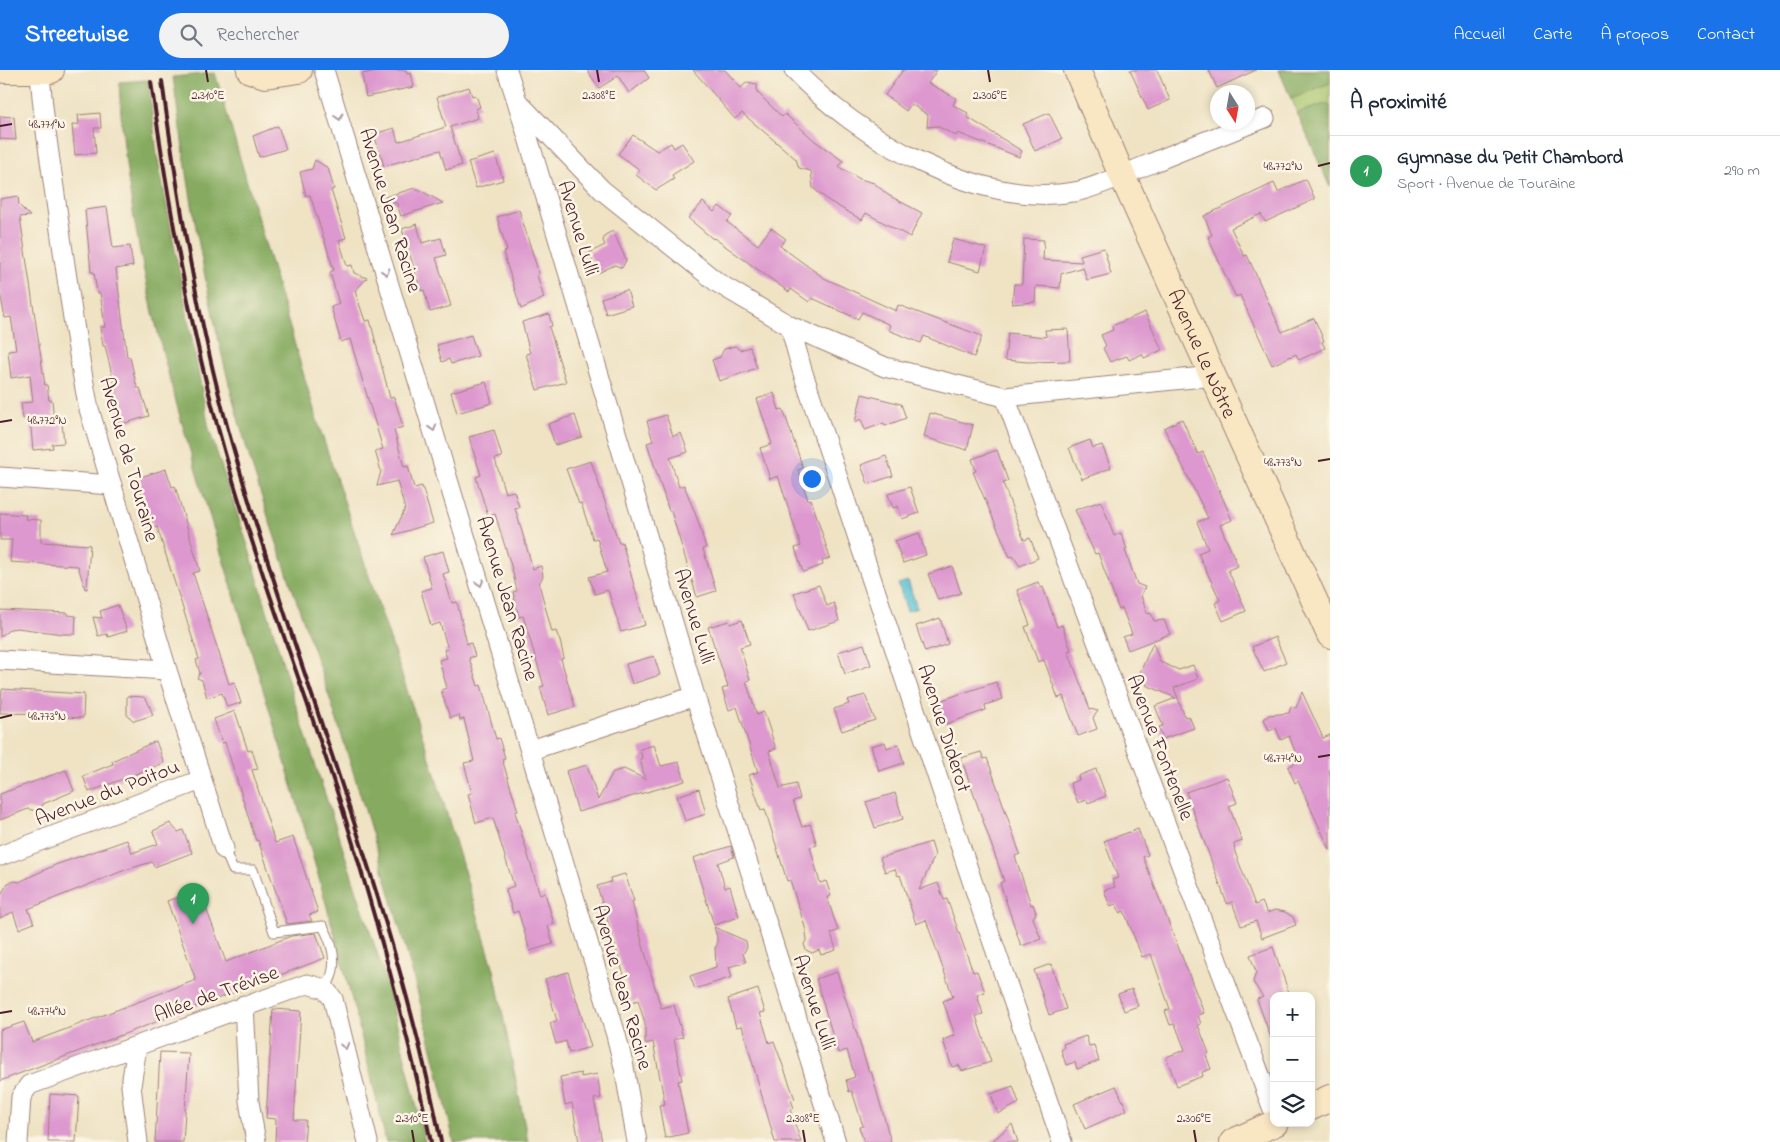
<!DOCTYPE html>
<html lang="fr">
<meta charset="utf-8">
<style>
:root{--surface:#fff;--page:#f2f2f3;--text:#1f2937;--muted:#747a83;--line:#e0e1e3;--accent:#1a73e8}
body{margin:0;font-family:"Indie Flower",sans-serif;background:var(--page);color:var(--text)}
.controls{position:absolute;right:15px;bottom:15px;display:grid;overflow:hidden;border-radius:10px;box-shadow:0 2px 8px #0003}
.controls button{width:45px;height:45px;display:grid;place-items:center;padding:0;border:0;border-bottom:1px solid var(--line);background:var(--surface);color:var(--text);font:25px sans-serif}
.compass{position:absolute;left:1210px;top:15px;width:45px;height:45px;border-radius:50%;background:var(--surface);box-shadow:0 2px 8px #0003;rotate:169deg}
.you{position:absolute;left:811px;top:408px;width:18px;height:18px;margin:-12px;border:4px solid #fff;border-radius:50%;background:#1a73e8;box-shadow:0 0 0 8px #1a73e833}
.badge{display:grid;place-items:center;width:32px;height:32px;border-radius:50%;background:var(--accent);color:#fff;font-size:16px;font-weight:700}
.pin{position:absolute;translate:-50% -41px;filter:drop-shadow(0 1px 2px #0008)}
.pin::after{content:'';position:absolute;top:26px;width:18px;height:15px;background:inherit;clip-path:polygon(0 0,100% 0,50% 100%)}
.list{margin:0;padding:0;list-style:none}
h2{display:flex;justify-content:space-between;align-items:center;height:65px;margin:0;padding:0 20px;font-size:21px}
h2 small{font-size:16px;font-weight:400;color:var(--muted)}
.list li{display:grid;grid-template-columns:32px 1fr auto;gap:15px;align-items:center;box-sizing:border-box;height:70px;padding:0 20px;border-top:1px solid var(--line)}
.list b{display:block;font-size:19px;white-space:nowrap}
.list p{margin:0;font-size:16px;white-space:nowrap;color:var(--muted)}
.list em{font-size:16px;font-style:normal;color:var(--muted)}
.icon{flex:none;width:28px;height:28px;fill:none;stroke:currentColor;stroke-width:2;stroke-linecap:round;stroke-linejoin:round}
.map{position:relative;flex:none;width:1330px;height:1072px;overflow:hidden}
header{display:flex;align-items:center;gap:30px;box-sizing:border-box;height:70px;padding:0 25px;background:var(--accent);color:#fff}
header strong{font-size:24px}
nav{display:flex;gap:28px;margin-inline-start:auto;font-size:18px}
.search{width:350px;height:45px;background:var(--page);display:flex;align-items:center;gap:12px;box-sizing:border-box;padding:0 18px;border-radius:28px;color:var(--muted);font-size:19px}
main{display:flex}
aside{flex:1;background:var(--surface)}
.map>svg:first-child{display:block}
.green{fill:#a8c66d;stroke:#79724c}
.forest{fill:#86ab60;stroke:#686546}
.water{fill:#58c1d4;stroke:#517080}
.building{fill:#dd98cf}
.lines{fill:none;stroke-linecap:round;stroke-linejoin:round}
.lane-casing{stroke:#9c8178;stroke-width:11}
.street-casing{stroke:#9c8178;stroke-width:21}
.secondary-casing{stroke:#9c8178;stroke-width:28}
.lane{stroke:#fff;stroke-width:9}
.street{stroke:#fff;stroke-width:19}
.secondary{stroke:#f9e7c3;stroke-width:26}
.rail{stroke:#4a1f2b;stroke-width:4}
.oneway{stroke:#ae9aa0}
.ticks{fill:none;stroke:#4a1f2b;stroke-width:2}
.labels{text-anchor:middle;stroke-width:5;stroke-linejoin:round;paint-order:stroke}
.street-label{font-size:21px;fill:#4a1f2b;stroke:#fcf5e5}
.ticks-label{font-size:12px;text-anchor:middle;fill:#4a1f2b;stroke:#fcf5e5;stroke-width:5;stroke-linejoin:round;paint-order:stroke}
</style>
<header>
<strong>Streetwise</strong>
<div class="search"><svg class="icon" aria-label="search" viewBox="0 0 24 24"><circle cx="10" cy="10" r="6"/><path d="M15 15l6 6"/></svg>Rechercher</div>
<nav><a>Accueil</a><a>Carte</a><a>À propos</a><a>Contact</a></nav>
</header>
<main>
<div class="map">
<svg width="1330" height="1072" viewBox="0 0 1330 1072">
<rect width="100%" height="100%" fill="#fcf5e5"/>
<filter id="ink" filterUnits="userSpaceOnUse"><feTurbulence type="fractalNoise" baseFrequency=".02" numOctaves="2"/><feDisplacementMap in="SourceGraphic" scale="10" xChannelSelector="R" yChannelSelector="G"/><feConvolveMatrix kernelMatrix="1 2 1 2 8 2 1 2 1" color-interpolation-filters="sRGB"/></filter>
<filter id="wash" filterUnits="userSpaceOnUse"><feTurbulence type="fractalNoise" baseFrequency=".0096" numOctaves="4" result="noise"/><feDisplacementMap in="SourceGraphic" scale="20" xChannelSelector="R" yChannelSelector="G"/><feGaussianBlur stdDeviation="1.12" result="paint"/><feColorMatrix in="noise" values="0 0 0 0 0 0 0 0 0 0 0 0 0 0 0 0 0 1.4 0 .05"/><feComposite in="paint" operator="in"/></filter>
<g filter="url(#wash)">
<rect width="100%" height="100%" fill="#efe3c4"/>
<path class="green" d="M1279,0H1330V117Z"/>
<path class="forest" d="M1279,0H1330V13L1291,29Z
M215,3L317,350L434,701L494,900L528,1072H454C421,922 377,775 330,629C300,538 266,448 240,355C208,241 189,125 173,7Z
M148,10L157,85L209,359L248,476L292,624L387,913L425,1072H386C346,889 291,710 236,531C184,363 127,190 119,12Z
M1325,34L1330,36V117L1297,43Z"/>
<path class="water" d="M908,511L917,538L907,541L898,514Z"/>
<g id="blocks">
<path class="building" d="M381,0H406L407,4L411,3L414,17L366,27L362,4Z
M587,0H644L649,8L629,23L618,6L599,18Z
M693,0H725L741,18L747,12L757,14V22L782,47L785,44L815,71L843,91L839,97L860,109L874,113L888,125L922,143L910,167L866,143L862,150L829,131L813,118L811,101L799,98L796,89L742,43L735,49Z
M903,0H937L928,13L956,28L953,35L968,43L967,47L1022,81L1019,87L958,63L956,66L937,56L927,57L928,45L911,34L906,41L885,25Z
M1130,0H1157L1170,30L1148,40Z
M1209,0H1256L1217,18Z
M469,17L472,26L476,25L480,37L476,39L478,48L450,57L462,95L446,100L440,80L384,96L374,64L394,58L398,72L446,57L437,27Z
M100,43L101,58H94L96,83L75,85L72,55L79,54L78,45Z
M1049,43L1062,69L1035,81L1023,54Z
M0,46L14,47L16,70L0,69Z
M278,56L286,79L259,87L253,66Z
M633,65L657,81L671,73L674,78L682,73L694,91L672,105L674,109L656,120L636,105L640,100L618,84Z
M495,84L503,110L476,118L468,92Z
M315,90L328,98L334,119L331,120L346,168L339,170L347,196L352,195L354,203L367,208L355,221L365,251L370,250L390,328L394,327L403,357L394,360L404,397L408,396L414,418L422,416L433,453L393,465L405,439L397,411L377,416L381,401L375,381L383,379L350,269L341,272L331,237L339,234L330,202L334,200L310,125L306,126L300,102L312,99Z
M1306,109L1315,129L1265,152L1261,144L1231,158L1244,186L1247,185L1282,262L1314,248L1324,271L1322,272L1325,278L1299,290L1296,284L1272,295L1240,225L1236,227L1226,207L1208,167L1212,165L1204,146L1274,113L1278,122Z
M415,118L420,120L443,133L401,146L397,134L385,127Z
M18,126L19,135L30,146L20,147L45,315H47L49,330H52L54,352H62L64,373L52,374L53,378L33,380L30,348L23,349L21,333L33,332L30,305L11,308L8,281L16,280L11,247L5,248L0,223V129Z
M703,132L714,142L719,136L732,146L727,152L758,175L771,158L786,169L780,176L824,208L896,241L898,235L982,266L974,287L924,266L921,273L888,260L890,255L862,242L858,249L812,228L809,232L791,219L789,222L714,168L713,169L688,148Z
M107,137L113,178L130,176L133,196L116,199L127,287H130L137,318H140L149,346L122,354L114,326L117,325L105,276H103L100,257H105L100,223H97L94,202H91L85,140Z
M519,140L539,204L537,205L544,228L521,239L503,182L507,181L497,147Z
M417,154L422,173L441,168L446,185L436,188L451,236L430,242L424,220L421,221L402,159Z
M613,161L626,190L622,198L615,195L598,203L589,183L605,175L603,171L605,165Z
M953,169L986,178L980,201L947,192Z
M1024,169L1044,170L1043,190L1082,192L1080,185L1104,178L1111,204L1087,210L1083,197L1061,204L1060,218L1036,216L1035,232L1012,234L1014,214H1022Z
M627,220L632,236L606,244L601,228Z
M1145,242L1162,280L1144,288L1142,284L1129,290L1127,286L1110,292L1103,278L1106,276L1101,265L1113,260L1112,256Z
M549,244L552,256L549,257L566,312L537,320L526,284L530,283L522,252Z
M1068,259L1070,291L1028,292L1005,290L1008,263L1046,267L1045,260Z
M471,265L478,286L451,294L449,289L442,292L437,275Z
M735,276L740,280L750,277L757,298L719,311L712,290L720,287L724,279Z
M486,312L492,333L457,343L451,322Z
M774,323L779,340L783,339L803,398L798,400L808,430L811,429L830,488L822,491L823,495L803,502L795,478L801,476L778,406L770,409L760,378L772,374L757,329Z
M862,324L901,334L906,348L885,356L884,353L865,360L861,349L855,352Z
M930,343L973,355L967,380L924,367Z
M575,345L582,367L555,375L548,354Z
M666,345L673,366L681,363L688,382L670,388L679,417L684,415L698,451L706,478L703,479L716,521L697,527L671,441H669L647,373L653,371L647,351Z
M1182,349L1198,384L1203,382L1232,450L1220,455L1238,496L1228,500L1246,541L1223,551L1215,533L1220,530L1198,483L1208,479L1197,452L1208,448L1164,358Z
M494,360L502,387L495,389L505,423L514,421L519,437L515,438L533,499L541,496L543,506L539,514L552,562L556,561L560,571L564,588L561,589L575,637L548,645L540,617L544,616L523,546L519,547L513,522L517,521L512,499L495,444L488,446L476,407L481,405L469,367Z
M1090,370L1093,378L1102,375L1111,398L1082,409L1069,378Z
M997,380L1008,411L1003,413L1024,470L1030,468L1038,488L1020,496L1013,486L1010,487L973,402L976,401L972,389Z
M886,386L893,406L868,414L861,395Z
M591,391L619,473L622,472L645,555L621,562L608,520L595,524L589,507L607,502L597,468L593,469L581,433L579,434L566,399Z
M166,399L172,417L175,416L200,501L193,503L229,614L234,612L241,633L227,637L222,623L207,628L202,610L197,608L200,603L196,590L199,589L157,457L154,458L137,408Z
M910,417L919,443L902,449L898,436L893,438L888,424Z
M1101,431L1114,466L1121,463L1127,479L1125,480L1137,514L1145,517L1141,525L1147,544L1151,543L1154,551L1164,550L1170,564L1128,580L1123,567L1132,564L1122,538L1119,540L1098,483L1095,484L1075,440Z
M0,443L26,445L25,449L41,450V472L90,475L87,519H85L78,496L10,492L12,470H0Z
M919,463L926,485L903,493L895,471Z
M443,481L449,502L443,504L452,533L457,532L467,574L471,573L475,586L469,588L478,616L481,615L496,669L499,668L505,688L502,689L518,741L515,742L540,825L545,823L554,854L548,856L553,874L530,881L518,841L513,843L506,821V819L514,816L493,748L476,753L468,724L472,723L464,693L474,691L464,649L460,650L459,645L450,648L441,620L447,618L439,590L447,588L444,580L448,579L440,553L431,556L421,521L432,518L423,487Z
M952,496L961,523L938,530L928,504Z
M1038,512L1040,518L1043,517L1057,557L1062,555L1071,580L1068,581L1090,639L1098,641L1093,648L1097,659L1078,666L1063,626L1058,628L1044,590L1038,592L1025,557L1030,555L1017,520Z
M819,515L827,536L834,533L839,551L808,561L794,523Z
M118,535L127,561L108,567L107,564L98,566L93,547L102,548L100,541Z
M0,540L68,543V545L76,546L75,564H63L17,558L10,559L0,567Z
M940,548L948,574L925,582L916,556Z
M742,550L750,574L740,577L750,610L746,611L757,645L764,642L776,679L769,681L780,718L796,714L800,729L793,731L802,757L810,754L817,775L810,777L820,813L826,811L831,826L827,827L838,861L831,863L836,880L821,885L819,880L812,883L806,880L804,874L807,869L805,857L790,810L787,811L765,739L761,740L749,705L758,702L737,637L729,640L722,619L728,617L708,557L729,551L730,554Z
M1275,567L1286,592L1264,602L1252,577Z
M1153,573L1160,592L1179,600L1193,595L1198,609L1174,618L1185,647L1189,646L1194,658L1163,669L1159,657L1163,656L1155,636L1176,628L1146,615L1147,613L1137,609Z
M864,574L871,595L845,604L838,582Z
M654,586L660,605L632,614L626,594Z
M996,612L1003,629L985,635L986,640L946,654L939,631Z
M2,619L84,624L83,648L63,647V644L0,643Z
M1302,622L1323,668L1330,665V780L1298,711L1295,713L1288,697L1299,691L1289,666L1281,670L1276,658L1269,661L1264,649L1269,645L1289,643L1291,636L1296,638Z
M865,625L875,650L842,661L834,639L849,634L847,630Z
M127,626L143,627L147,630L153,645L134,651L127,645Z
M235,641L248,681L252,680L258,699L252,700L275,773L293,767L318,842L309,845L312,851L287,854L258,770L256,771L225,672L222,673L214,649Z
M156,671L164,693L89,722L83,706L113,694L112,691Z
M885,672L887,678L898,674L904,693L879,701L871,676Z
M654,675L661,696L679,692L685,711L578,742L566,701L587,695L598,730L613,702L624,699L645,709L640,689L642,688L640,679Z
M981,682L984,689L987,688L1002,731L1020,784L1015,786L1031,835L1033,834L1036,843L1033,848L1041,869L1021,876L1000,813L1004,811L961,688Z
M1096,699L1106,726L1088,733L1087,730L1078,733L1070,713L1079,710L1078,706Z
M66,700L74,721L43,734L40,742L28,739L0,750V724Z
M1227,707L1237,733L1229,736L1242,771L1234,774L1235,782L1255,835L1262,832L1267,843L1275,840L1285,842L1293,847L1296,855L1262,868L1256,851L1241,856L1232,832L1227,834L1186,722Z
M699,719L706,744L685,751L677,726Z
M895,723L903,749L875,758L866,732Z
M170,753L178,762L183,760L192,783L154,797L152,792L125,800L28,839L34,853L19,859L13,842L0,848V826L8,813L15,811L19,812L55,795L127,770L132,783L158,774L153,761Z
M1138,759L1148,785L1143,787L1204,943L1198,945L1201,954L1198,955L1209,983L1206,985L1211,999L1202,1002L1203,1006L1177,1016L1166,987L1185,980L1175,954L1170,955L1165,941L1170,939L1151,884L1142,887L1124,841L1120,843L1116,834L1110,836L1104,820L1115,817L1112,810L1118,808L1104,771Z
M931,772L935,785L919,820L938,813L944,830L947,829L973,902L977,901L985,922L977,925L983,944L976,946L991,992L962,1001L959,995L952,997L943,970L955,965L943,931L953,927L926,850L916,854L900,805L898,806L895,799L885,802L880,788Z
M731,776L734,787L718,793L725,818L730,816L739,847L714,855L693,788Z
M625,804L634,831L632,832L643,876L661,938L674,935L683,967L674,969L682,1010L678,1011L688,1063L665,1068L659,1035L665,1034L653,972L645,974V953L638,930L632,932L597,816L611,812L610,808Z
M199,819L226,892L291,866L316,863L325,888L0,1011V960L24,952L32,972L196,910L167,831Z
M714,857L746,871L747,877L743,884L746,892L729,897L732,907L695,919L690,906L716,897L715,877L717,876V867Z
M1273,877L1290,926H1274V971H1272L1257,929L1263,927L1253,912L1256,902L1250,885Z
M1051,894L1066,939L1049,945L1034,900Z
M568,902L591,977L569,983L566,971L556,974L550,953L557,951L545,909Z
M837,902L869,1002L871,1001L891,1072H864L859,1057L863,1056L852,1021L849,1022L846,1010L855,1007L847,980L838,983L816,909Z
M758,919L765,942L760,943L769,973L774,971L795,1029L791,1030L794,1038L790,1039L801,1072H775L742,956L736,957L728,929Z
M1132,919L1138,936L1124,941L1118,924Z
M273,939L301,941L294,1050H306L304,1072H275L276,1049L266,1048Z
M1086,966L1089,976L1094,975L1099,991L1077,999L1075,992L1066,995L1061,980L1064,978L1063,974Z
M160,982L189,983L183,1072H155Z
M581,1003V1007L597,1004L601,1028L594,1029L602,1072H579L572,1033L565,1035L560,1007Z
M1013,1016L1019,1033L998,1044L991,1024Z
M1116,1016L1127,1040L1085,1059L1074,1034Z
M50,1024L79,1026L76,1072H48Z
M1012,1054L1018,1072H991Z"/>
</g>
</g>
<g filter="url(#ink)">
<use href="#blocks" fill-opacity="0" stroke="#9c8178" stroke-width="1"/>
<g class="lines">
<defs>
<path id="lane" d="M224,779L233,800H253L274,862L323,856C334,876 339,899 325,919"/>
<path id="street" d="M40,0C42,44 50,88 56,132C66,201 75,271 89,339L167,600L224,779
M324,0L616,965L624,997L637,1072
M507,0L517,31L602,120L718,213L790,256L885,297L1005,327L1213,306
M794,0C856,67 979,139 1074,122C1094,119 1131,101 1152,93C1189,77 1227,63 1265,48
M517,31L695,626L836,1072
M790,256L802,300L983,844L1062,1072
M1005,327L1274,1042
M0,407L112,415
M0,590L167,600
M531,680L695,626
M0,786L201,710
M244,935L249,1031L256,1072
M137,976L131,1016L138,1072
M18,1072L21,1027L29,1015L307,914L325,919L333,929L368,1072"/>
<g id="secondary">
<path d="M5,0H51"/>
<path d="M250,0L265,5L299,0"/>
<path id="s1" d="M1077,0L1117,94L1330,565"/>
<path d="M1311,1037L1330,1028"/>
<path d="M1233,1072L1275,1053"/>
</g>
</defs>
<use href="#lane" class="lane-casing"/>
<use href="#street" class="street-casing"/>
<use href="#secondary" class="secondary-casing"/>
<use href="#lane" class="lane"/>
<use href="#street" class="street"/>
<use href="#secondary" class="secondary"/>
<path class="rail" d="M162,11C178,129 197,247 229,363C296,601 393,829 441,1072
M151,12C170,145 193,278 232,407C264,516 305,622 340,731C375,844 407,957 431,1072"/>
</g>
<defs><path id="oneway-chevron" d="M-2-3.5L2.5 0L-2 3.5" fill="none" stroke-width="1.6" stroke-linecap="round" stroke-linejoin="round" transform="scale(1.25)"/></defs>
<g class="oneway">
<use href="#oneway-chevron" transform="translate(339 47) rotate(73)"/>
<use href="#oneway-chevron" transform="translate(386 202) rotate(73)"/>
<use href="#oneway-chevron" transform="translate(433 358) rotate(73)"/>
<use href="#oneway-chevron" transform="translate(480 513) rotate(73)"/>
<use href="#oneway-chevron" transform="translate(345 976) rotate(76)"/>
</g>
</g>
<path class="ticks" d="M206,0L208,12M597,0L599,12M988,0L990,12M0,56L12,54M1318,96L1330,93M0,352L12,350M1318,391L1330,389M0,648L12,645M1318,687L1330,685M0,943L12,941M412,1060L414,1072M803,1060L805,1072M1194,1060L1196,1072"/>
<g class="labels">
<g class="street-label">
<text transform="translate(391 140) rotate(73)" y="7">Avenue Jean Racine</text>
<text transform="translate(579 158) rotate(73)" y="7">Avenue Lulli</text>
<text dy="7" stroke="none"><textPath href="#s1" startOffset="310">Avenue Le Nôtre</textPath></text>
<text transform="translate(130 389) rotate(74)" y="7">Avenue de Touraine</text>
<text transform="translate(508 528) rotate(73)" y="7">Avenue Jean Racine</text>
<text transform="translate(695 546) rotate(73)" y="7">Avenue Lulli</text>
<text transform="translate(945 658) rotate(72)" y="7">Avenue Diderot</text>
<text transform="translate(1161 677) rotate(69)" y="7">Avenue Fontenelle</text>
<text transform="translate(107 722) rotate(-21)" y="7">Avenue du Poitou</text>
<text transform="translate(623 917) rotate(74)" y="7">Avenue Jean Racine</text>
<text transform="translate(216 923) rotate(-20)" y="7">Allée de Trévise</text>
<text transform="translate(815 932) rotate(72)" y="7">Avenue Lulli</text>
</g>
</g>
<g class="ticks-label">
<text x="208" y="29">2.310°E</text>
<text x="599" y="29">2.308°E</text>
<text x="990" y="29">2.306°E</text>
<text x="47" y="58">48.771°N</text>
<text x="1283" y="100">48.772°N</text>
<text x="47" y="354">48.772°N</text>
<text x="1283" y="396">48.773°N</text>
<text x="47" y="650">48.773°N</text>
<text x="1283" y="692">48.774°N</text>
<text x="47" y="945">48.774°N</text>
<text x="412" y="1052">2.310°E</text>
<text x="803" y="1052">2.308°E</text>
<text x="1194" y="1052">2.306°E</text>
</g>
</svg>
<div class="controls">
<button>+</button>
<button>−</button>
<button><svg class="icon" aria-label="layers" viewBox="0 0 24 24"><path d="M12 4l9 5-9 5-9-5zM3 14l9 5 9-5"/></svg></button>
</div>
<svg class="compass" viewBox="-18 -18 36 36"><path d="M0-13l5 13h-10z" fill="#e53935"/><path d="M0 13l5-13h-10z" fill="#747a83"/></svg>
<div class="you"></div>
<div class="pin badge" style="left:193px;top:854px;background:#2e9e5b">1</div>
</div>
<aside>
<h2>À proximité<small></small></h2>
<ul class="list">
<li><span class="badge" style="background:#2e9e5b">1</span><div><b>Gymnase du Petit Chambord</b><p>Sport · Avenue de Touraine</p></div><em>290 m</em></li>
</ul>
</aside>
</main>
